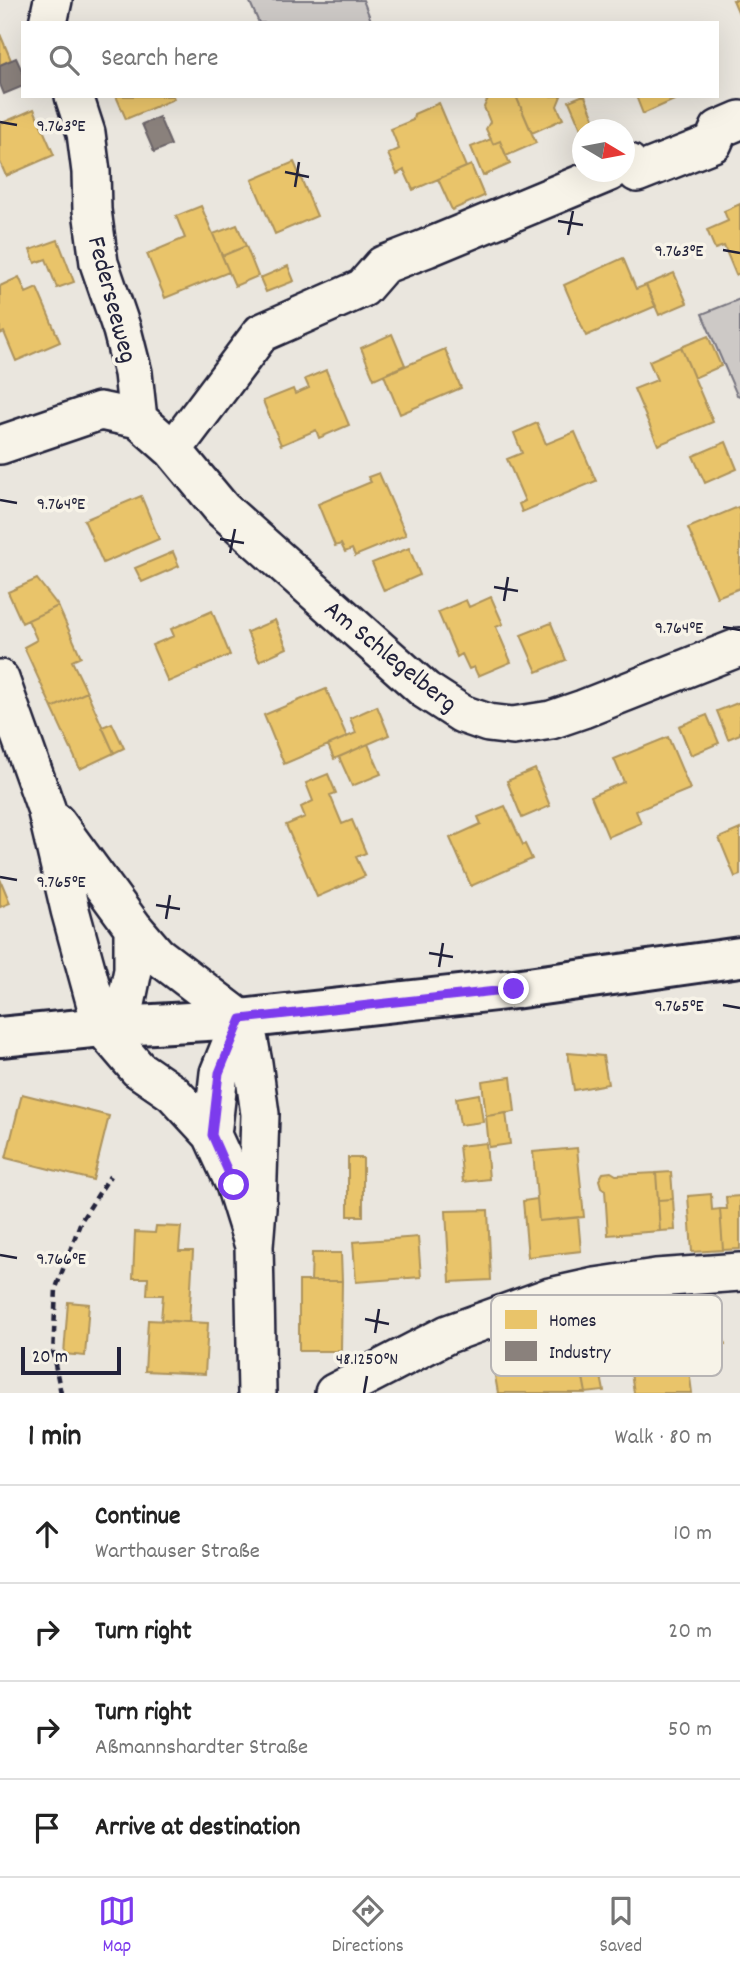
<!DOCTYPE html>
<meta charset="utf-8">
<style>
:root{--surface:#fff;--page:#f6f6f6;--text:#222;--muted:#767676;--line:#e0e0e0;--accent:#7c3aed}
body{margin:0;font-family:Dekko,sans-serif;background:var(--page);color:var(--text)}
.compass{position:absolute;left:572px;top:119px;width:63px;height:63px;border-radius:50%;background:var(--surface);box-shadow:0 7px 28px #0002;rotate:100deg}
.scale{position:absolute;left:21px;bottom:18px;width:100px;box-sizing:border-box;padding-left:7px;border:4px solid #22223b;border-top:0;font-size:19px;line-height:24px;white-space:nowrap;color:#22223b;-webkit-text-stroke:5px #f7f3e8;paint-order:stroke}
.stop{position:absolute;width:21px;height:21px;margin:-16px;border:5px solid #7c3aed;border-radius:50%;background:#fff}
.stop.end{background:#7c3aed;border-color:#fff;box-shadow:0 2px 7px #0008}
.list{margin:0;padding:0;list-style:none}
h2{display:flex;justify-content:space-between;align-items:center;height:91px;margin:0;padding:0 28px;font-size:30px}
h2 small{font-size:23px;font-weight:400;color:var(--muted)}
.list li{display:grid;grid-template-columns:46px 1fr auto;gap:21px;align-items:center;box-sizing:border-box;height:98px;padding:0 28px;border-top:2px solid var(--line)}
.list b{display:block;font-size:26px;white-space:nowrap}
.list p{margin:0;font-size:23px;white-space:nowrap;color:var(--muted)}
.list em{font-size:23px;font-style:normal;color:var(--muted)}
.icon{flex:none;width:38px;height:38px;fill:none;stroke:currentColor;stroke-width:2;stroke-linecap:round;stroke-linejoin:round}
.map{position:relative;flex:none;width:740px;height:1393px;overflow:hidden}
.search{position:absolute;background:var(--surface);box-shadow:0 7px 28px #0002;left:21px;right:21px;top:21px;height:77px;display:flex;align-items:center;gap:18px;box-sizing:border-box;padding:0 24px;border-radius:0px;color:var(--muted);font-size:26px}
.sheet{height:483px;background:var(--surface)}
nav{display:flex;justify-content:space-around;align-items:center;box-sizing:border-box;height:98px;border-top:2px solid var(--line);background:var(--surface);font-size:19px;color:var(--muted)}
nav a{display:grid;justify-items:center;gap:4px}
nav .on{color:var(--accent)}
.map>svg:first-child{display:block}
.green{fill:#cdc9c6;stroke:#787680;stroke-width:2}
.homes{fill:#e9c46a;stroke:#ad935c;stroke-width:2}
.industry{fill:#8a817c;stroke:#6b6468;stroke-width:2}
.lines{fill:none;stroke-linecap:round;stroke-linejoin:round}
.minor-casing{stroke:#22223b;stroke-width:42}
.secondary-casing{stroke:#22223b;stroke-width:44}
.path{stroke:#22223b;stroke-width:4.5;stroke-dasharray:7 5;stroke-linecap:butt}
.minor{stroke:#f7f3e8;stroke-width:37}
.secondary{stroke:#f7f3e8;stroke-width:38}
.route{stroke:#7c3aed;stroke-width:9}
.ticks{fill:none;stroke:#22223b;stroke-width:2.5}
.labels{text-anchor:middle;stroke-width:7;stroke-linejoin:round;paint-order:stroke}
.street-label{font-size:26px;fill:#22223b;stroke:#f7f3e8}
.key{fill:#f7f3e8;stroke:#b7b4b4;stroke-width:2}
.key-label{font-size:19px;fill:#22223b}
.ticks-label{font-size:18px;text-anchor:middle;fill:#22223b;stroke:#f7f3e8;stroke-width:7;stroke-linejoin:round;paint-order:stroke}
</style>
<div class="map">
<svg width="740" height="1393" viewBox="0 0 740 1393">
<rect width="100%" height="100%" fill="#eae6de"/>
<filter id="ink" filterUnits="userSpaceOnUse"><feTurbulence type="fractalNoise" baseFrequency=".0143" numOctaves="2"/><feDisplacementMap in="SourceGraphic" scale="14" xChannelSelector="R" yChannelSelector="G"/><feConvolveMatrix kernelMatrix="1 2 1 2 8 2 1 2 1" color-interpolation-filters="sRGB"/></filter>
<g filter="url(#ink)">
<path class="green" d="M249,0H363L372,23H259Z
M740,299V396L737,395L702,314Z"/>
<path class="homes" d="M733,0H740V16Z
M0,34L11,60L0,65Z
M116,96H173L174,99L126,119Z
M489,96H516L536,143L506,156L500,141L493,144L486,129L490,122L484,107Z
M516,96H561L557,106L563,119L532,133Z
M581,96H585L596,123L581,129L569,101Z
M636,96H683L643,114Z
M439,103L466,167L413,190L404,170L397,174L388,154L399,149L391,129L413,120L414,114Z
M34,109L54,155L6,176L0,162V124Z
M491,139L493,144L500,141L510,164L483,176L471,147Z
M294,162L317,216L275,234L252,180Z
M471,165L484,196L452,210L438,179Z
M740,204V273L736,275L724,246L715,249L707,230L728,221L724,211Z
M201,206L229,272L165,298L147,254L185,238L176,216Z
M237,225L246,246L222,256L213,234Z
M58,240L74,282L57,288L46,259L35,263L30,250Z
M246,246L258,276L235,286L222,256Z
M623,258L636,289L646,285L656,306L586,336L564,285Z
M288,266L294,281L266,292L260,278Z
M674,273L687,303L659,315L646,285Z
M19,277L26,293L37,288L60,342L16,361L4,332L0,334V286Z
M392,334L405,365L374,379L361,348Z
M708,336L721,366L694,378L681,347Z
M681,347L713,422L658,445L634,389L657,380L649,361Z
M445,349L461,388L400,414L384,375Z
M326,370L349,425L319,438L316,430L281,445L263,401L293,389L295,394L309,388L305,379Z
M537,423L546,444L575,432L596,481L522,512L519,504L525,501L507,459L522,453L514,433Z
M726,442L737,469L705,483L693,456Z
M379,473L406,535L355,556L352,549L345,552L341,544L335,546L318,504L371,482L368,477Z
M141,496L159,539L103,563L84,520Z
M738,507L740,512V588L717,597L688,528Z
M409,548L420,575L384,591L372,563Z
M173,552L179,566L142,582L135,568Z
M37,579L58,606L22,623L8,592Z
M491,597L503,624L496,627L511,662L478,676L474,667L469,669L462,654L457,657L438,612L466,600L469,607Z
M58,606L81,657L72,661L87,692L52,708L24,647L37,640L28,620Z
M212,611L230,655L168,682L152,645L174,636L171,629Z
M275,620L287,648L259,661L247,632Z
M551,623L566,660L537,672L521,635Z
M326,689L347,737L284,764L264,715Z
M87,692L114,753L80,769L52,708Z
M740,702V734L728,739L717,711Z
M377,706L389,735L334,759L328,745L356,733L350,718Z
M707,715L719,743L691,755L679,726Z
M112,723L124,748L114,753L102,727Z
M668,737L690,789L636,811L641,823L608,837L591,796L624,782L614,759Z
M368,744L381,774L352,786L339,757Z
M535,769L550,806L522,818L507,781Z
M328,774L336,793L330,795L342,824L352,820L366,853L356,857L365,876L317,897L286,825L305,817L301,807L313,801L306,783Z
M505,806L523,845L525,844L532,859L471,886L450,838L481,824L478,817Z
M740,829V875L735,877L719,838Z
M0,879L10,903L0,907Z
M568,1053L603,1056L608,1084L574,1090Z
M511,1077L515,1112L486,1116L482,1081Z
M22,1094L109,1116L93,1180L6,1158Z
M479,1094L483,1122L460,1125L456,1098Z
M506,1113L510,1144L489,1147L486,1116Z
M486,1143L489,1179L463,1182L459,1146Z
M577,1148L584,1217L539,1221L533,1152Z
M348,1158H363V1216H348Z
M611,1172L616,1175L656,1173L660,1231L608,1235L605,1190L601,1187L599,1180L603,1173Z
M671,1172L673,1199L658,1200L656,1173Z
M711,1194L712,1210L720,1209L723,1250L692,1252L688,1196Z
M740,1196V1249L723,1250L720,1209H727L726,1197Z
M537,1199L539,1221L578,1217L581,1251L528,1257L523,1201Z
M673,1199L675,1230L660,1231L658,1200Z
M488,1210L491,1280L450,1282L446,1211Z
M156,1226L181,1227L179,1251H193L189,1322L161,1320L163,1295H147L148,1278H133L135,1232L155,1233Z
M418,1237L421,1277L356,1282L353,1242Z
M312,1253H341L342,1281H311Z
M299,1281H342L341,1351H299Z
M68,1302L89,1304L85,1356L64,1354Z
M720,1315L725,1345L694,1349L690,1319Z
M148,1320L208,1323L205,1374L145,1371Z
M595,1346L604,1391L586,1393L578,1350Z
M686,1346L692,1393H634L628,1353Z
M577,1347L586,1393H498L493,1365Z"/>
<path class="industry" d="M16,58L23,73V86L4,94L0,84V65Z
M159,117L171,145L154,152L142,124Z"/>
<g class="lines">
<defs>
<path id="minor" d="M48,23L53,0
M74,96L86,133L91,172L92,210L99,263L122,330L133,373L138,419
M624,165L629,163L637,173L713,143L719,129L740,120
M0,445L100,411L138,419L173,450L222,509L425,690L462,714L488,723L513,726L551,720L583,709L740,647
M173,450L261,333L363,288L383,265L427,248L610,172
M0,679L46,808L70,910L102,1027L138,1069L173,1093L212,1135L235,1185L254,1246
M56,822L133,927L157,955L241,1019
M241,1019L249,1041L253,1063L260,1114L257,1208L254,1246L257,1393
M102,1027L126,1004L133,970V927
M212,1135L219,1073L241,1019
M334,1393L448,1334L550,1297L595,1287L656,1278L740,1272"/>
<path id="secondary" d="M0,1037L102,1027L241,1019L514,989L740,957"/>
</defs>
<use href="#minor" class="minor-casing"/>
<use href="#secondary" class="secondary-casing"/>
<path class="path" d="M61,1393L53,1355L56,1288L81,1221L110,1176"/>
<use href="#minor" class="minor"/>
<use href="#secondary" class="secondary"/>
</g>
</g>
<g class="lines" filter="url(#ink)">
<path class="route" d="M234,1185L212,1135L219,1073L241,1019L514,989"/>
</g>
<path class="ticks" d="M0,122L17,125M285,172L309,177M295,187L299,162M558,221L583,225M568,235L573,211M723,250L740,253M0,500L17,503M220,539L244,543M230,553L235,529M494,587L518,591M504,601L508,577M723,627L740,630M0,877L17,880M156,905L180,909M166,919L170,895M429,953L453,957M439,967L443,943M723,1005L740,1008M0,1255L17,1258M365,1319L389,1324M375,1333L379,1309M364,1393L367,1376"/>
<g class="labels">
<g class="street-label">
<text transform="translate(114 299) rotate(75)" y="9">Federseeweg</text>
<text transform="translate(392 655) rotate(39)" y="9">Am Schlegelberg</text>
</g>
</g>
<rect x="491" y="1295" width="231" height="81" rx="10" class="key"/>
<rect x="505" y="1310" width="32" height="19" fill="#e9c46a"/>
<rect x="505" y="1341" width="32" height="20" fill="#8a817c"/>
<g class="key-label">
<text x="549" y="1326">Homes</text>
<text x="549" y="1358">Industry</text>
</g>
<g class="ticks-label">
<text x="61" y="131">9.763°E</text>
<text x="679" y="256">9.763°E</text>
<text x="61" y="509">9.764°E</text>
<text x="679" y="633">9.764°E</text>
<text x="61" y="887">9.765°E</text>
<text x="679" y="1011">9.765°E</text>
<text x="61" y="1264">9.766°E</text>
<text x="367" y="1364">48.1250°N</text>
</g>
</svg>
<svg class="compass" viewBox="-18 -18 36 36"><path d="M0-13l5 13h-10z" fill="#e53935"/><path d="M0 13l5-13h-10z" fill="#767676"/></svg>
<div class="scale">20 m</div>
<div class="stop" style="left:234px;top:1185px"></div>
<div class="stop end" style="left:514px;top:989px"></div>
<div class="search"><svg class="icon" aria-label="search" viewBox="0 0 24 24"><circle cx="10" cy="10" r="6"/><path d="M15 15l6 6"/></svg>Search here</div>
</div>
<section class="sheet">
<h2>1 min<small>Walk · 80 m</small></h2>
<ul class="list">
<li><svg class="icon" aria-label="ahead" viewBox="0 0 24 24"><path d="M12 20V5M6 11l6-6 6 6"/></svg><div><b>Continue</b><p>Warthauser Straße</p></div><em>10 m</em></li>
<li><svg class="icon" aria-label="right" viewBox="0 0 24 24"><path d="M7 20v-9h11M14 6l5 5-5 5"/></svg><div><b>Turn right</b></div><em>20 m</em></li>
<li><svg class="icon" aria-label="right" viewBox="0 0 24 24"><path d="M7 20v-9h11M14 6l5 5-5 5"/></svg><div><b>Turn right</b><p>Aßmannshardter Straße</p></div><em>50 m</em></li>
<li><svg class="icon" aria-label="arrive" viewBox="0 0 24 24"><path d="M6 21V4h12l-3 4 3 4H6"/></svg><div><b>Arrive at destination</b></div></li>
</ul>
</section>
<nav>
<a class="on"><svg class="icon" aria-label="map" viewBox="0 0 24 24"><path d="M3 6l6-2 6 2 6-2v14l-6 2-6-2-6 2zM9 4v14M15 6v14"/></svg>Map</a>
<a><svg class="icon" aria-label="directions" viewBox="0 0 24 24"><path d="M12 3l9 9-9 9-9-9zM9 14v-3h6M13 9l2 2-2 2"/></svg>Directions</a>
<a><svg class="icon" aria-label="saved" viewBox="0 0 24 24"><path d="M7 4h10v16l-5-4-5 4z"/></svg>Saved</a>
</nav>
